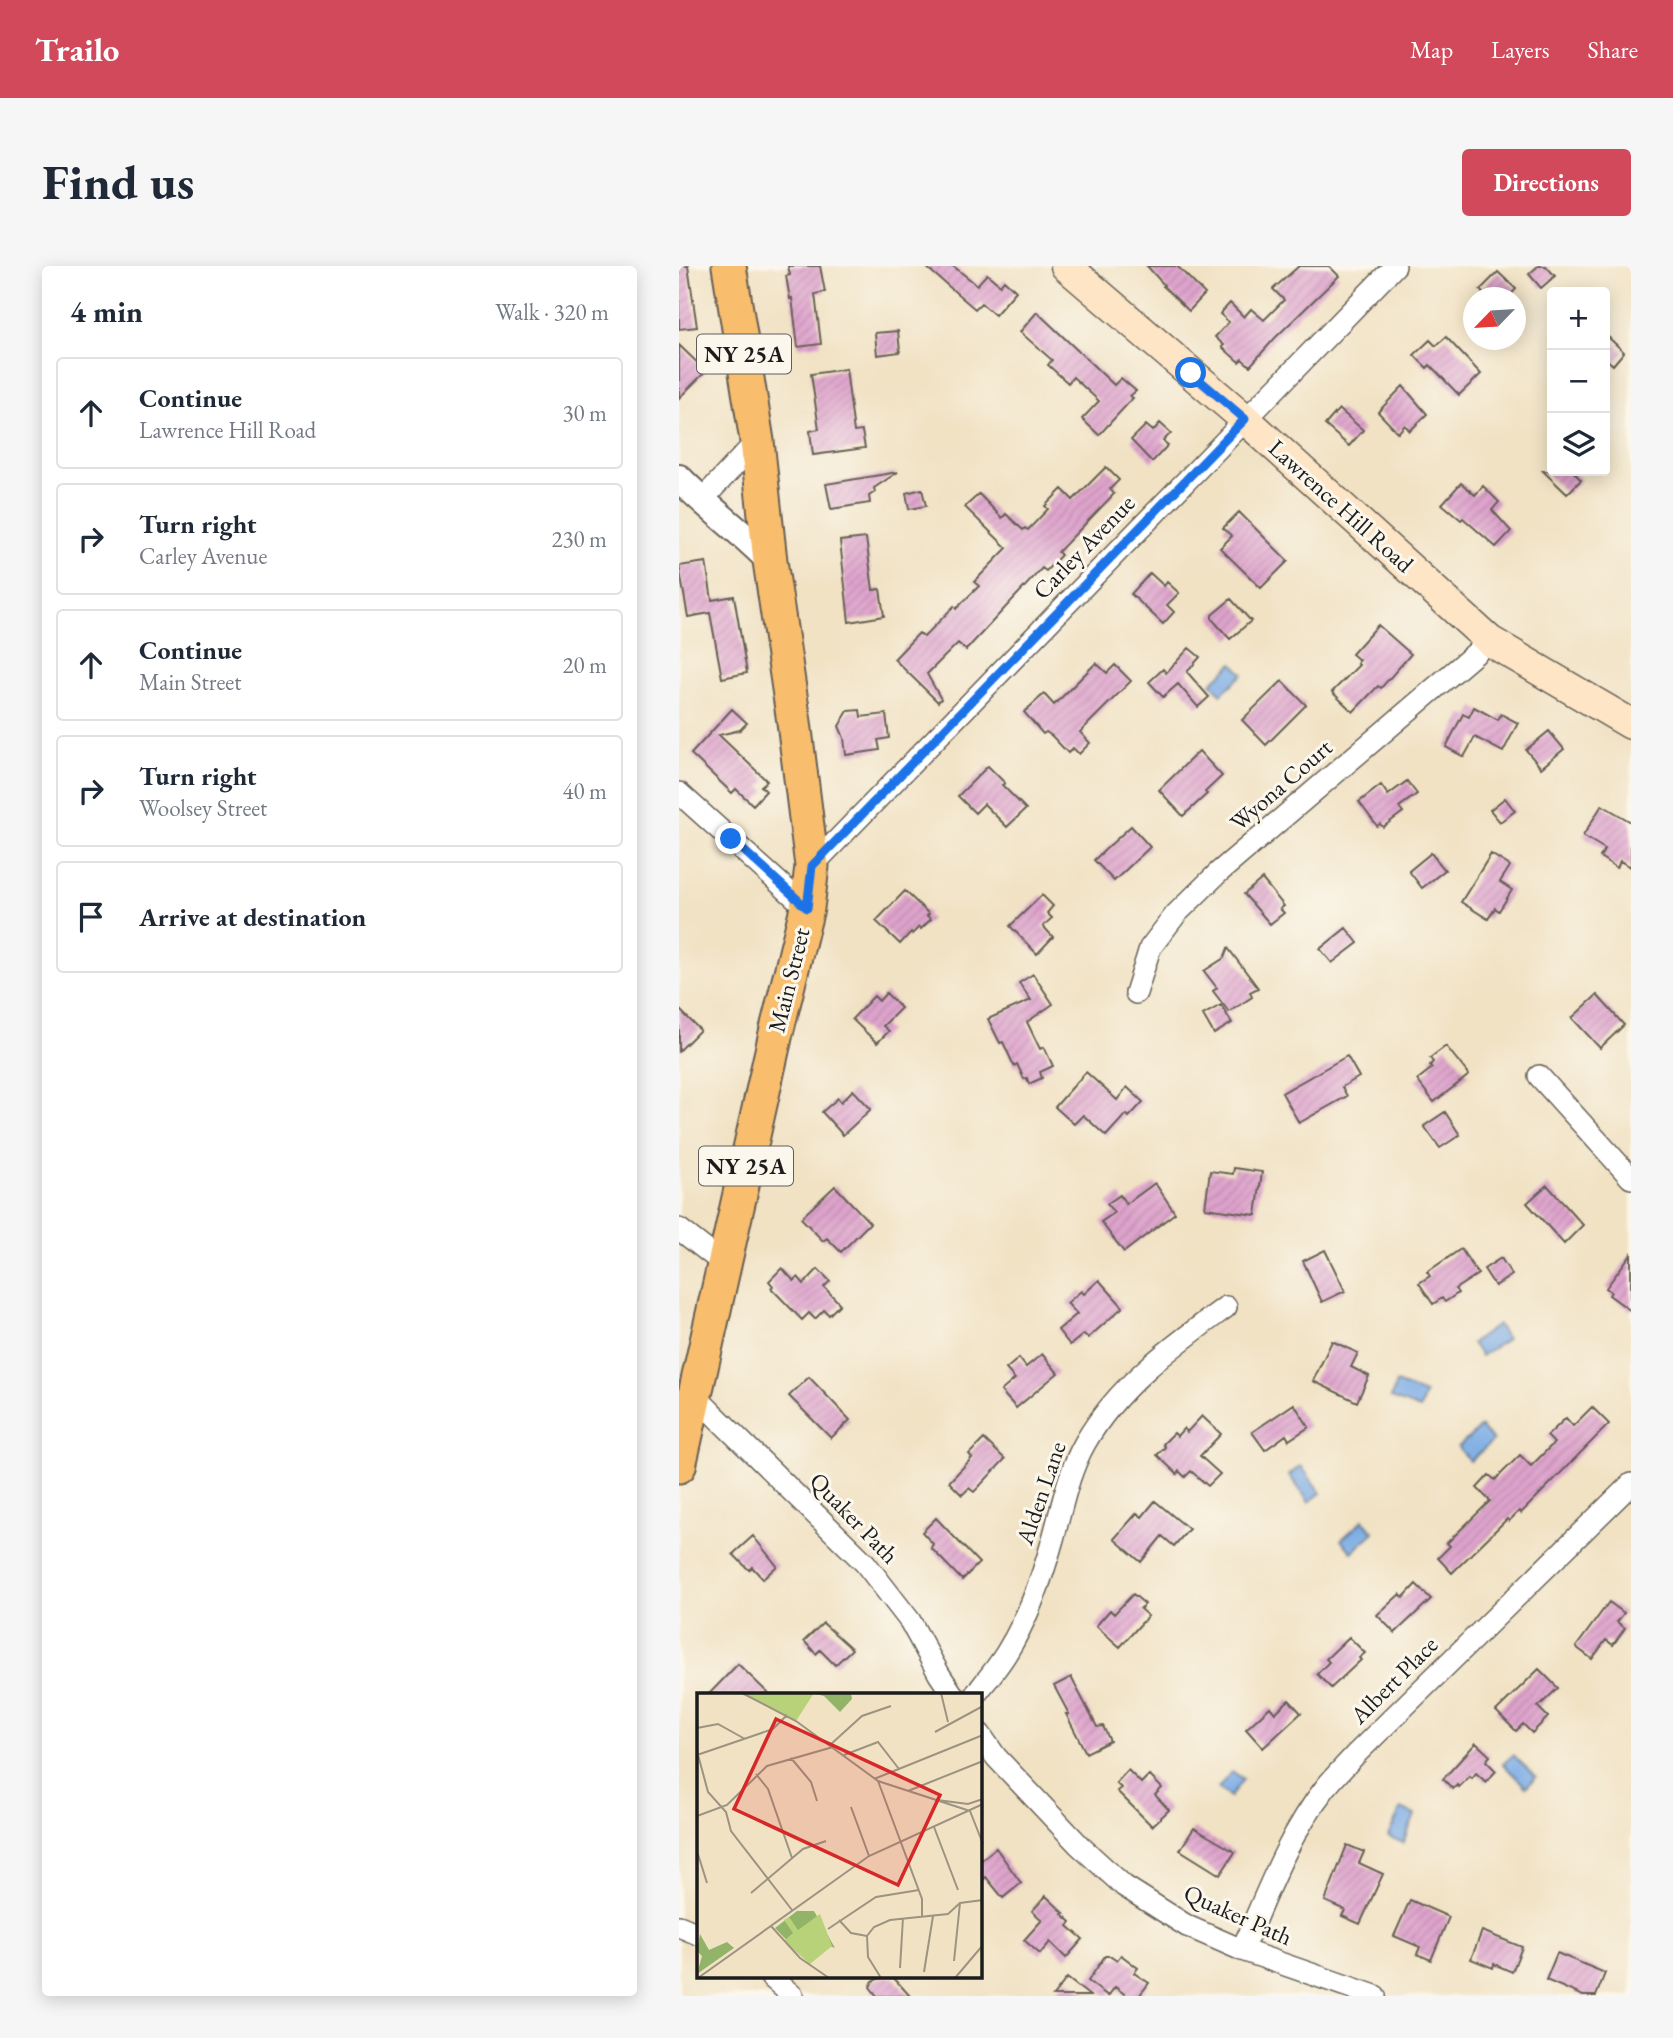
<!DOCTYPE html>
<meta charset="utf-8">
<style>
:root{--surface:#fff;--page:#f6f6f7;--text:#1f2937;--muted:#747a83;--line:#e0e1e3;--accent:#d1495b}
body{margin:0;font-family:"EB Garamond",serif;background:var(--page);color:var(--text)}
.controls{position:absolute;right:21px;top:21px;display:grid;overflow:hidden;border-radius:7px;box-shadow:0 4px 18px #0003}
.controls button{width:63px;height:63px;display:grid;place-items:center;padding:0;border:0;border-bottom:2px solid var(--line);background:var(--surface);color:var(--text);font:35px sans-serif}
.compass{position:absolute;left:784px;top:21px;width:63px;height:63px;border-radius:50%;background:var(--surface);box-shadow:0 4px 18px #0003;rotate:245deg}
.stop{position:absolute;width:21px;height:21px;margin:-16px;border:5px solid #1a73e8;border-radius:50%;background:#fff}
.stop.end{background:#1a73e8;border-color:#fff;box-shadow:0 2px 7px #0008}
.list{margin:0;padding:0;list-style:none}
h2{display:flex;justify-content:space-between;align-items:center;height:91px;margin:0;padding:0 28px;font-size:30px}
h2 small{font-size:23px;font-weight:400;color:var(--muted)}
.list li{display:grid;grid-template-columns:46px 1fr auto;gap:21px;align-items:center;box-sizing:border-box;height:112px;margin:0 14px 14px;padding:0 14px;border:2px solid var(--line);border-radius:7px}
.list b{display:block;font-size:26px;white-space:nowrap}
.list p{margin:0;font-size:23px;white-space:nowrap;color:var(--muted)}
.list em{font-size:23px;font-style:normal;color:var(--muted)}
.icon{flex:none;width:38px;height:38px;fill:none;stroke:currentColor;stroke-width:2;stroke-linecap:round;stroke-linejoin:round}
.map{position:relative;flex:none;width:952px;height:1730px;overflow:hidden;border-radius:7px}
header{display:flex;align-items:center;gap:42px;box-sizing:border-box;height:98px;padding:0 35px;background:var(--accent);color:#fff}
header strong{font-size:33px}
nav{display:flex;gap:38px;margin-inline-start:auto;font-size:24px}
.intro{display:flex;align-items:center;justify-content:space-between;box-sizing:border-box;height:168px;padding:0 42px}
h1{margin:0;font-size:49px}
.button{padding:18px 32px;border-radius:7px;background:var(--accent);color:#fff;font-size:24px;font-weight:700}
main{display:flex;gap:42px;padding:0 42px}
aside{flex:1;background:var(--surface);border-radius:7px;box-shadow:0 4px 18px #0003}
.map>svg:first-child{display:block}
.water{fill:#79aae4;stroke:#4a6380;stroke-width:2}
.building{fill:url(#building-hatch)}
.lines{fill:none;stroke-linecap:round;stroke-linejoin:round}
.minor-casing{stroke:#676157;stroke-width:24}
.tertiary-casing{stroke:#676157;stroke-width:30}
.secondary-casing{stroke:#676157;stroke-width:33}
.primary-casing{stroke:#676157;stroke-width:37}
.minor{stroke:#fff;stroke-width:21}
.tertiary{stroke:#fff;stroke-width:26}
.secondary{stroke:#fde5c5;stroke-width:30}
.primary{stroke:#f9be6d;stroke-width:33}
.route{stroke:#1a73e8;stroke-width:9}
.labels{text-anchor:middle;stroke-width:6;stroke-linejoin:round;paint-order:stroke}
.shield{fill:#fbf7ec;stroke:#5f5e5a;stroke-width:2}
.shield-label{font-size:23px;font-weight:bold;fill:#1c1c1c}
.street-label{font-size:24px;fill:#1c1c1c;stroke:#fbf7ec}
.inset-road{fill:none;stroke:#9c9381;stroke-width:2}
.view{fill:#d62828;fill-opacity:0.15;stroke:#d62828;stroke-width:3.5}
.inset-edge{fill:none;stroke:#1c1c1c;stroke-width:3.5}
</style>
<header>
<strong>Trailo</strong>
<nav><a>Map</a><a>Layers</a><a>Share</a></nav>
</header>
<div class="intro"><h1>Find us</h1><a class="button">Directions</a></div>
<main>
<aside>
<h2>4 min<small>Walk · 320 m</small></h2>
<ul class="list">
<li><svg class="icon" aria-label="ahead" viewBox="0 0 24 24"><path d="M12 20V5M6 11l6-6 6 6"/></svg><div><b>Continue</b><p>Lawrence Hill Road</p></div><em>30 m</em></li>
<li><svg class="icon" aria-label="right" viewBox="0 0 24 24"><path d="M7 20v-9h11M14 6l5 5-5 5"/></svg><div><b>Turn right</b><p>Carley Avenue</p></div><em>230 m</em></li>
<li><svg class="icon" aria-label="ahead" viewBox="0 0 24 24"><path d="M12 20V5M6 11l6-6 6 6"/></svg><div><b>Continue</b><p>Main Street</p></div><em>20 m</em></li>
<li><svg class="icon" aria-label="right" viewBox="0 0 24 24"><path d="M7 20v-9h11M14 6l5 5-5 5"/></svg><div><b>Turn right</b><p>Woolsey Street</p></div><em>40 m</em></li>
<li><svg class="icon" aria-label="arrive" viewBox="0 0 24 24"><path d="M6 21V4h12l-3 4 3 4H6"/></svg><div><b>Arrive at destination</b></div></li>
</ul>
</aside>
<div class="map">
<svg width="952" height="1730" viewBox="0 0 952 1730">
<defs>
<pattern id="building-hatch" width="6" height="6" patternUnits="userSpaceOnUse" patternTransform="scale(1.75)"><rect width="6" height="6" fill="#dea3cc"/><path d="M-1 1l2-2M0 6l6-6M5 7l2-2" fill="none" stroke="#be8caf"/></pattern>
</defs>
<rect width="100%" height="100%" fill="#fbf7ec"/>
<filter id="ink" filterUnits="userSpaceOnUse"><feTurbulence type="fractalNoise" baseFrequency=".0143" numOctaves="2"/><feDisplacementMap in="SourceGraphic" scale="14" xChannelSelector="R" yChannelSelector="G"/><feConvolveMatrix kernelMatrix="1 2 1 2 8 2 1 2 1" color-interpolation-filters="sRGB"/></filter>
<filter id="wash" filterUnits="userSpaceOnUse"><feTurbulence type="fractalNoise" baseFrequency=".00686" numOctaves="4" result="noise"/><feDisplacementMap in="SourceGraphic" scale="28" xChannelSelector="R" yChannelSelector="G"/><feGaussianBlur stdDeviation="1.57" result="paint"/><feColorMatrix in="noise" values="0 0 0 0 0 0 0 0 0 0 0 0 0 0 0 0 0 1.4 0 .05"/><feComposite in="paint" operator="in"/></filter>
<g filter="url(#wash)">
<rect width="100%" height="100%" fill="#f1e2c4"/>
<path class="water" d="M554,397L564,408L542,428L532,417Z
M819,1059L828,1073L802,1090L793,1077Z
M717,1117L746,1128L741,1143L712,1132Z
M802,1161L814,1175L791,1195L779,1181Z
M622,1200L642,1227L630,1236L610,1209Z
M684,1254L695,1266L673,1286L662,1274Z
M834,1489L857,1511L847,1521L824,1498Z
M553,1505L564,1513L551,1531L539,1522Z
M722,1543L736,1549L724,1577L709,1570Z"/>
<g id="blocks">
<path class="building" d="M0,0H9L18,61L0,63Z
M109,0H141L146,26L136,28L142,78L119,81L113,32L111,33L107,10L111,9Z
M246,0H274L298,19L308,8L321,19L325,14L337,25L316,49L302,37L296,43Z
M468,0H498L526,28L510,45L484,20L485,19Z
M620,0H650L660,10L596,72L571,100L563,93L560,96L543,81L545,79L536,71L550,56L541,48L551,37L565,51L572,43L585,54L605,34L594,23Z
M859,0H867L876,10L862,22L850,8Z
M819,6L837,23L829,32H808L801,24Z
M358,46L435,119L442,112L457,125L451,130L454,132L420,169L403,153L420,135L394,111L389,117L369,99L373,94L341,66Z
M219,65L221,86L198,89L196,67Z
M926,68L945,86L934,99L926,92Z
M767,71L802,108L780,129L751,99L748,102L735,89L751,74L757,80Z
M0,79L27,105L0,132Z
M167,103L175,166L183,165L186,182L134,189L131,165L140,163L132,108Z
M724,120L748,148L731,165L726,159L719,167L699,146Z
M660,143L684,164L670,180L646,159Z
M481,157L492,167L484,175L489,179L473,196L452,174L467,159L474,165Z
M427,201L440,214L431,223L435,228L379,286L382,289L367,305L363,302L287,384L279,377L248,408L262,433L259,436L215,393L240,367L245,371L275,340L277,343L300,320L295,316L328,282L286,241L300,228L323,252L327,248L344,264L346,262L349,264L369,243L366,240L383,223L394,234Z
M864,205H894L902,214L888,228Z
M219,206L195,222L196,226L190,230L191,237L152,243L147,218Z
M782,217L796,229L804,220L820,236L813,244L832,265L817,281L784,252L782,254L763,238Z
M243,223L247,240L230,243L227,227Z
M560,246L609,295L582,322L541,282L553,270L544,262Z
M187,272L194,324L201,323L205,350L170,356L161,275Z
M27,296L33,334L55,330L68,407L43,412L31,347L9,351L0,300Z
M471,307L485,320L488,316L500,327L488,339L495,346L484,358L452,328Z
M552,333L572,355L551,373L533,353V349Z
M699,359L732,388L702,422L699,420L674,446L653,426L680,399L678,397L680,394L673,388Z
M510,382L521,391L508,406L530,431L519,441L499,418L484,431L470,416L484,403L487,407Z
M417,397L428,407L436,399L452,415L401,466L411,477L400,488L394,482L389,487L373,470L367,466L364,468L345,446L365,428L375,439Z
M603,415L627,439L587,479L563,454Z
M795,441L819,454L822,448L839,457L824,486L796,471L785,491L767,481L784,448L790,451Z
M53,443L68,457L61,464L40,469L88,515L82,520L87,525L74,539L57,523L53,527L12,488Z
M181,444L182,451L207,448L210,472L199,474L201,484L167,489L165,472L160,460L169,445Z
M870,465L885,483L862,502L847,484Z
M520,485L543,510L526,526L528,528L504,550L480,524Z
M309,500L326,517L323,519L347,543L328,561L305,538L296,547L279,530Z
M728,515L738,528L720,541L724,546L704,561L701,558L698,560L680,536L702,519L709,529Z
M826,532L836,545L821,556L811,544Z
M923,539L952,556V601L941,595L938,602L921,591L926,583L904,570Z
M452,560L471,581L435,615L415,594Z
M752,587L766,604L743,622L730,605Z
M812,588L831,600L821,616L833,624L820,645L816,642L809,653L782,636Z
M583,613L605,640L601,643L605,647L591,658L565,628Z
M226,625L250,648L248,650L252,653L242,663L240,661L233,668L232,666L221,678L197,655Z
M363,629L374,640L368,647L373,652L364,660L374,671L358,688L331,660Z
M667,662L679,677L653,697L641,683Z
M549,682L579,722L571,726L573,731L550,746L534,725L538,722L525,705L545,692Z
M354,708L374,738L348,756L361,783L365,781L374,800L361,806L363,812L350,818L348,812L345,813L338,798L335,800L324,776L321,777L309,753L352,734L340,717Z
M207,727L222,742L204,760L210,765L198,777L173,753L195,730L200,735Z
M918,729L945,759L921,782L893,752Z
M542,739L553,757L535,768L524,749Z
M0,743L21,764L0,785Z
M767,780L790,809L755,836L738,814L753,802L751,799L754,796L751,792Z
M668,790L680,811L663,821L668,830L620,857L603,827Z
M407,806L438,834L448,821L464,836L450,851L447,848L427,870L404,849L395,858L376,841Z
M174,824L192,843L164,869L143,846L159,832L162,836Z
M766,846L781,869L761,882L745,860Z
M555,902L583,906L577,949L526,942L531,905L554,908Z
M476,917L496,947L445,986L422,956L435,947L428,938L441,929L447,938Z
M868,919L904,959L885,978L848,937Z
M156,920L191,957L162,986L148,972L144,975L122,952Z
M782,983L799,1008L776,1023L779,1027L766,1036L763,1032L754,1038L740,1017L751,1010L748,1006Z
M646,984L666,1025L643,1036L624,995Z
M952,988V1045L930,1029L932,1026L927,1022Z
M822,992L833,1009L816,1020L805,1003Z
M103,1002L115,1015L119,1011L125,1018L139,1003L151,1015L145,1021L161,1038L150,1049L145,1044L136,1053L130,1047L123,1054L92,1022L94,1020L90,1015Z
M420,1014L444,1041L409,1072L405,1068L391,1079L379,1064L398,1048L388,1037L402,1025L405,1028Z
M653,1075L679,1087L672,1101L690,1110L678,1136L634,1115Z
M363,1088L379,1107L337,1142L322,1125L336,1113L327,1103L340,1092L347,1101Z
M130,1111L171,1154L152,1172L110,1130Z
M615,1138L630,1161L610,1174L607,1169L586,1184L573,1166Z
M913,1141L930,1158L842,1247L840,1245L830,1255L828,1253L773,1307L759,1292L771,1280L768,1277L811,1235L798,1222L810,1209L816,1214L841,1189L852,1200L875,1177L868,1170L887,1152L894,1160Z
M523,1150L542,1168L521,1190L541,1208L529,1220L512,1205L506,1211L500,1205L498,1208L478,1189L486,1181L484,1178L495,1167L498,1170L505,1162L508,1166Z
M305,1173L326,1193L295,1226L290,1222L283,1229L270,1216L293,1192L290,1188Z
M476,1235L510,1263L495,1280L483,1270L462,1296L435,1273L458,1247L463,1251Z
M257,1252L300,1297L283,1314L252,1282L254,1278L243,1266Z
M74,1270L98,1300L84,1313L73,1301L70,1304L54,1288Z
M737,1318L752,1333L716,1367L698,1349L721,1328L724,1332Z
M454,1328L466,1338L461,1343L469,1350L441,1381L417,1360L431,1344L435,1348Z
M930,1336L945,1347L938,1356L946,1362L934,1379L927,1374L913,1393L897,1381Z
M144,1357L173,1383L156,1399L141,1384L137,1388L125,1375Z
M670,1371L686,1387L680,1392L682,1394L652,1422L638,1408L650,1396L647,1393Z
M59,1398L91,1429H29Z
M860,1403L879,1422L859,1441L869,1451L853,1467L844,1458L837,1465L817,1445Z
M392,1411L418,1461L424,1460L431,1475L407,1487L387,1448H390L375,1420Z
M610,1434L622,1447L584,1482L567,1463L591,1441L596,1447Z
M797,1477L811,1490L807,1495L817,1505L807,1516L797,1507L793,1512L791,1510L780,1521L778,1519L774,1523L764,1513Z
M449,1504L462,1517L470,1509L483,1522L476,1529L490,1544L473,1560L438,1525L442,1522L437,1517Z
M515,1562L556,1586L541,1609L501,1584Z
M668,1579L685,1586L680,1597L704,1608L681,1658L663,1650L666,1644L646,1635Z
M317,1582L342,1617L324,1632L307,1611L301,1616V1595Z
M367,1630L385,1647L383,1648L392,1656L389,1660L404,1673L387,1692L371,1676L361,1688L345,1674L363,1654L353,1645Z
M731,1634L770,1651L752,1694L738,1688L741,1681L715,1670Z
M803,1665L843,1681L833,1706L815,1698L814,1702L792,1693Z
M878,1687L926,1707L917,1730H904L867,1714Z
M442,1689L459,1702L455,1707L470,1717L460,1730H448L436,1721L429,1730L409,1715L426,1690H432L438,1694Z
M203,1711H214L231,1730H198L191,1721L194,1715Z
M388,1712L411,1730H374Z"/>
</g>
</g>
<g filter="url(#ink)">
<use href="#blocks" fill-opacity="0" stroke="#676157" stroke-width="2"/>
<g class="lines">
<defs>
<path id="minor" d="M22,235L78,175
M0,527L128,642
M133,600L716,0
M457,727L471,682L497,648L539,607L811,375
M860,810L952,912
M0,963L45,998
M15,1129L186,1297L231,1355L260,1408L274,1429
M296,1429C307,1415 319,1401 328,1386C348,1354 364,1309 374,1273C383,1241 389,1207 406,1177C439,1119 494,1080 547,1041
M301,1468L317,1491L400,1579L445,1620L508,1660L563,1684L696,1730
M0,1660L19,1668
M563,1684C587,1629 609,1569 647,1521C656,1510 667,1499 676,1489L952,1218
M92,1711L114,1730"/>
<path id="tertiary" d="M0,212C29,242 62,265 91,295"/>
<path id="secondary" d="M387,0L566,153L811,375L952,458"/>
<path id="primary" d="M0,1200L97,767L128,642L133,600L115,456L91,295L78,175L50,0"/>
</defs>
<use href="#minor" class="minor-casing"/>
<use href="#tertiary" class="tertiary-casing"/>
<use href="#secondary" class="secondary-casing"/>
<use href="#primary" class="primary-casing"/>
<use href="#minor" class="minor"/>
<use href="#tertiary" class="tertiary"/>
<use href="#secondary" class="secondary"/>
<use href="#primary" class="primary"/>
</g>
</g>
<g class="lines" filter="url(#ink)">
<path class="route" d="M52,573L128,642L133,600L566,153L512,107"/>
</g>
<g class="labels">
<g class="shield">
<rect x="18" y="68.5" width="94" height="39" rx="5"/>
<rect x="20" y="880.5" width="94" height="39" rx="5"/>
</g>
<g class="shield-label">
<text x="65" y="96">NY 25A</text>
<text x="67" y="908">NY 25A</text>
</g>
<g class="street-label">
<text transform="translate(662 240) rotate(42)" y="8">Lawrence Hill Road</text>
<text transform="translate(405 281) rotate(-46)" y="8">Carley Avenue</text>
<text transform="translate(602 519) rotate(-41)" y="8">Wyona Court</text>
<text transform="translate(110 714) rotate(-76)" y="8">Main Street</text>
<text transform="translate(362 1227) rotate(-71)" y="8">Alden Lane</text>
<text transform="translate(175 1252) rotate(46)" y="8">Quaker Path</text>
<text transform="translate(715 1414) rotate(-45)" y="8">Albert Place</text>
<text transform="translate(559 1649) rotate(24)" y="8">Quaker Path</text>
</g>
</g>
<g transform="translate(18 1427)">
<rect width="285" height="285" fill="#f1e2c4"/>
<path d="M45,0H117L99,28Z" fill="#b7d278"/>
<path d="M115,0H154L155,6L143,19L127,3ZM100,218H117L138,255L130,252L109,267L78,235ZM3,241L12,257L30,249L37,255L0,281L5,263L0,258Z" fill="#91b468"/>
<path d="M123,221L135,253L113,271L87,248L96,240L87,227L92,224L101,237Z" fill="#b7d278"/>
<path class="inset-road" d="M45,0L99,28L181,88L273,118M244,0L251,29M0,35L21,31L48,46M238,39L286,13M133,52L165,23L194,13M0,58L11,99L29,119L34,138L95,217M0,62L76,36L90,22M147,62L181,49L202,76M94,65L114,89L120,108M59,81L71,96L95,165M177,86L286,42M181,88L225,206V224M211,98L286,68M240,107L271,111L286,106M154,114L172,163M273,118L286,151M0,123L30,112L70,73L136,54M237,134L261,197M0,158L10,190M54,200L106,156L129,148M142,227L154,240L170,243M74,233L103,265L132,285M131,236L179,204L222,197M257,268L263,210M203,275L206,225M227,279L236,223M1,285L172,163L286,111M184,285L171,264L170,243L177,234L193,227L251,221L263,210L286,207M258,285L286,252"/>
<path class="view" d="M79,26L243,102L201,192L37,116Z"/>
<rect width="285" height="285" class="inset-edge"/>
</g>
</svg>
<div class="controls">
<button>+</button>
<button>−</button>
<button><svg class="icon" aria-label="layers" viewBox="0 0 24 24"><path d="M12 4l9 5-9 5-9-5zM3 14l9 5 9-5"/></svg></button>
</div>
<svg class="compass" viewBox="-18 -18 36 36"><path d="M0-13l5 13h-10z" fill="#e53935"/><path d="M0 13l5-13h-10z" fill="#747a83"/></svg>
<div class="stop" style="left:512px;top:107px"></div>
<div class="stop end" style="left:52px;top:573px"></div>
</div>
</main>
